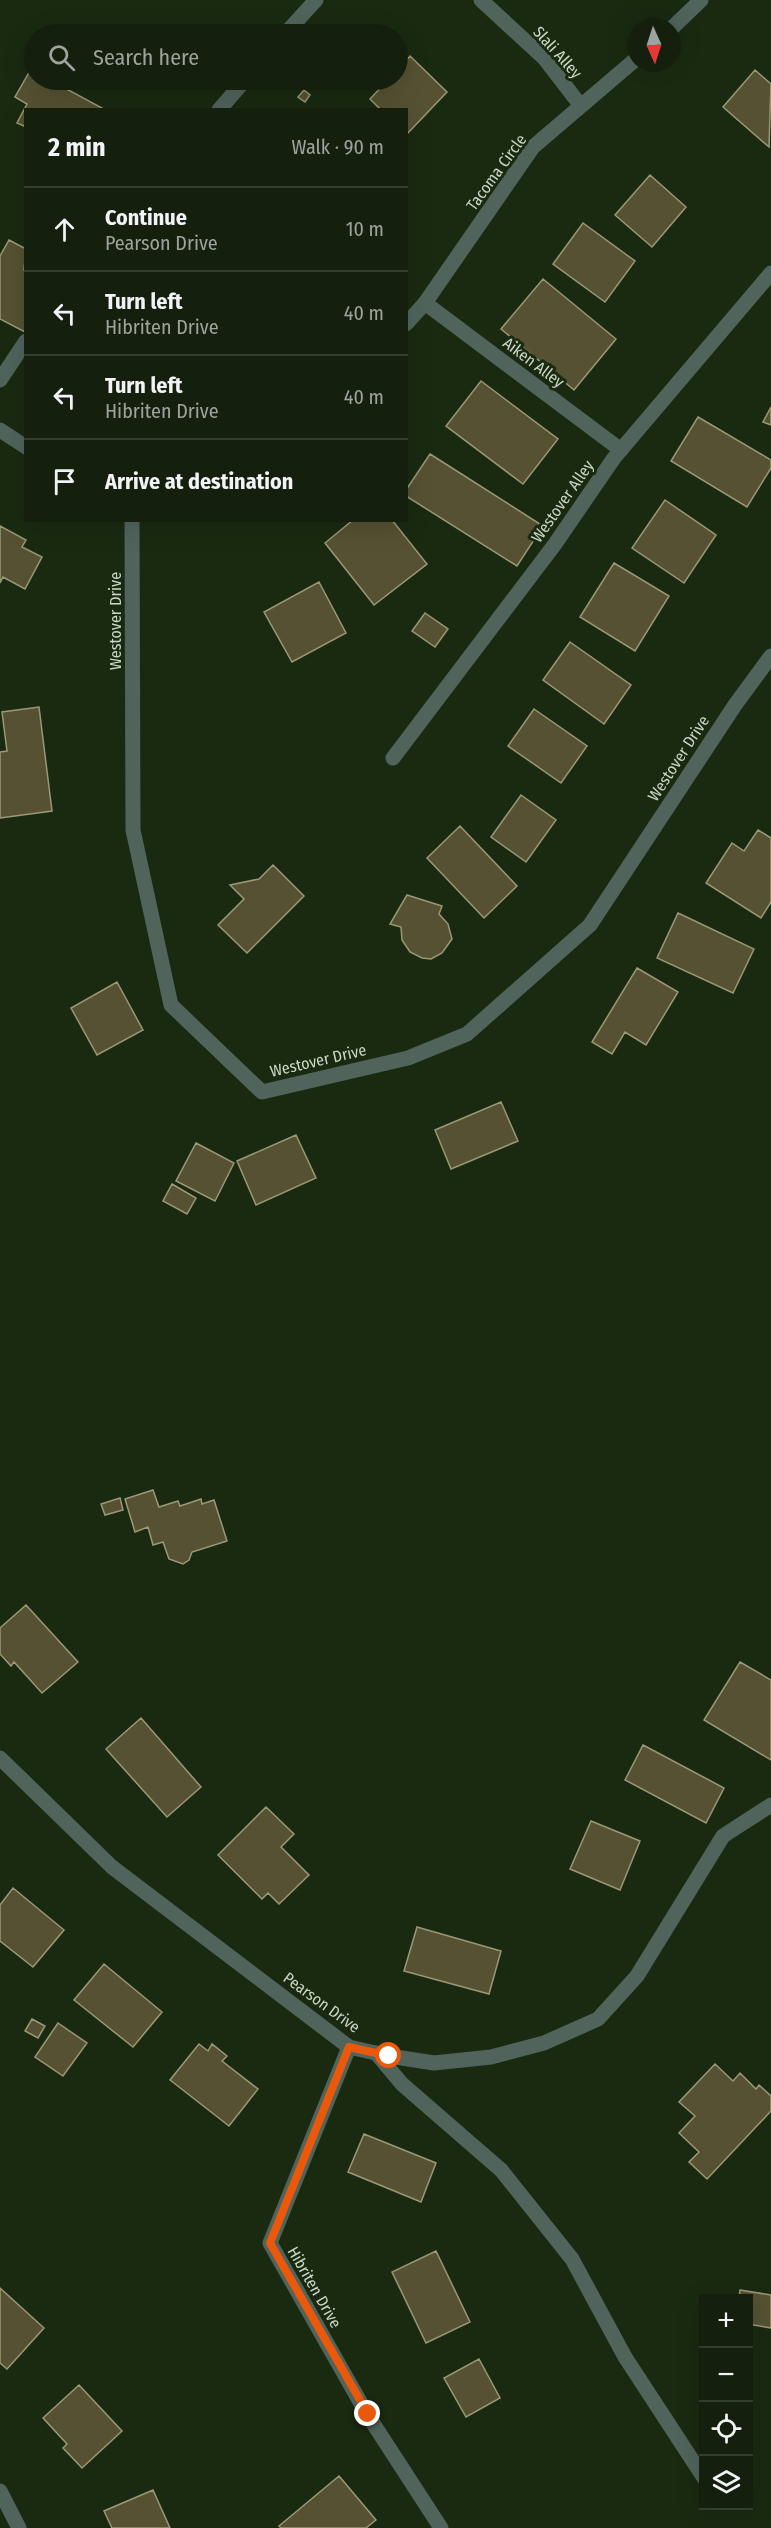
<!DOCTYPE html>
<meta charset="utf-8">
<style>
:root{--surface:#14200d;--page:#1d2816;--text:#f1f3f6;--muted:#9da39d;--line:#333e2e}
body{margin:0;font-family:"Fira Sans Condensed",sans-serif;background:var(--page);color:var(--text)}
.controls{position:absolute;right:18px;bottom:18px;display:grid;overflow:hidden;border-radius:0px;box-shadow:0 6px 24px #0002}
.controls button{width:54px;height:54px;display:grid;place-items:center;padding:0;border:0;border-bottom:2px solid var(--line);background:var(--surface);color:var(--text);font:30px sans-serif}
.compass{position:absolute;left:627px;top:18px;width:54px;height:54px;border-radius:50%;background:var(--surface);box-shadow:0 6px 24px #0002;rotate:177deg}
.stop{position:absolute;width:18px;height:18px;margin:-14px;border:4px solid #ea580c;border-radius:50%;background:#fff}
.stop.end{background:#ea580c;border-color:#fff;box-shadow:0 2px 6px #0008}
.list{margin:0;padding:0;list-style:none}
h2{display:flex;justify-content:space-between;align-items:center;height:78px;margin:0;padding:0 24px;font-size:26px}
h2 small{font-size:20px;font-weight:400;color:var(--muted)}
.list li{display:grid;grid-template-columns:39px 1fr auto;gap:18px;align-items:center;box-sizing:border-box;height:84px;padding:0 24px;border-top:2px solid var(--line)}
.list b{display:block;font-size:22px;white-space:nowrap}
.list p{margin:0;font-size:20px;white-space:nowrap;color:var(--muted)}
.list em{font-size:20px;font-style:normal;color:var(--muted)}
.icon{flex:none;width:33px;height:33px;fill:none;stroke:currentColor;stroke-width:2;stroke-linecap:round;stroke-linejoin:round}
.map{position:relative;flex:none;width:771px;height:2528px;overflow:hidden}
.search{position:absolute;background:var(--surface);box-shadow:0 6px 24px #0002;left:24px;top:24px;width:384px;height:66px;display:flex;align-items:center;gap:15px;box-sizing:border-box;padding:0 21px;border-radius:33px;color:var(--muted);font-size:22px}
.panel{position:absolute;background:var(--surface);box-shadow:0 6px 24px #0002;left:24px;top:108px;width:384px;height:414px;border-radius:0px}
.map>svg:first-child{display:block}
.building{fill:#555132;stroke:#9b9876;stroke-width:1.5}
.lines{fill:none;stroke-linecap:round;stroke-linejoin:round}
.lane{stroke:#50645c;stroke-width:15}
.street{stroke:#50645c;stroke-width:15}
.route{stroke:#ea580c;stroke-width:8}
.labels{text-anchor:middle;stroke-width:6;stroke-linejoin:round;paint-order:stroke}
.street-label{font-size:16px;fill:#ccd7c7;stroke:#1a2a11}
</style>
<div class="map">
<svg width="771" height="2528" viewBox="0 0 771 2528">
<rect width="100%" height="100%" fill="#1a2a11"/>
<path class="building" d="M410,56L447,92L407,134L406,110H381L370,99L388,80H398V70Z
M31,69L34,71V80H50L102,108L101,110H26V127L17,123L27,104L15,97Z
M755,70L771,84L769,147L723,107Z
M304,90L310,95L305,102L298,97Z
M650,175L686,207L652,247L615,215Z
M583,223L635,261L605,302L553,264Z
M9,240L26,249L24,270L26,271L25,332L0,319V256Z
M543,279L616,339L574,390L501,329Z
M481,381L558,439L523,484L446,426Z
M771,407V425L763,422Z
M698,417L771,460V468L747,507L671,461Z
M430,454L543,526L517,566L406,496V490Z
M665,500L716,535L684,583L632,548Z
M353,520H392L427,564L374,605L325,543Z
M0,526L26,540L22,547L42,557L25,589L3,577L0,583Z
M614,563L669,596L635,651L580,617Z
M319,582L346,633L292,662L264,612Z
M425,613L448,629L435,647L412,631Z
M570,642L631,685L604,724L543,680Z
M39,707L52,811L0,818V752L7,751L2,712Z
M534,709L587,746L561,783L508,746Z
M521,795L556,820L526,862L491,837Z
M460,826L517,886L484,918L427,858Z
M758,830L771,838V902L761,918L706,883L732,843L744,851Z
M273,865L304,896L247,953L218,925L244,899L230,885L259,879Z
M407,895L442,906L439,914L448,924L452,939L442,953L431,959L422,958L410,952L402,940L401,927L390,924Z
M678,913L754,949L733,993L657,958Z
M637,968L678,992L646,1045L625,1032L612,1054L592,1042Z
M117,982L143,1030L97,1055L71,1008Z
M501,1102L518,1141L451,1169L435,1130Z
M296,1135L316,1178L256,1205L237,1161Z
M196,1143L234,1163L215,1201L176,1181Z
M172,1184L196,1198L187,1214L163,1201Z
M153,1490L159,1507L178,1501L180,1506L201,1499L202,1504L214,1500L227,1541L192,1552L189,1560L183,1564L169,1559L163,1542L153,1545L148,1527L135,1532L125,1499Z
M120,1498L123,1510L105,1515L101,1504Z
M26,1605L78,1662L42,1693L14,1662L11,1666L0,1654V1628Z
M740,1662L771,1680V1760L704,1720Z
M141,1718L201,1787L167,1817L106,1749Z
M643,1745L724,1788L706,1823L625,1780Z
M266,1807L294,1834L281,1847L309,1875L279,1904L268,1893L262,1899L218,1855Z
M591,1821L640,1841L620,1890L570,1869Z
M13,1888L64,1930L33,1967L0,1941V1905Z
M417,1927L501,1951L489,1994L404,1971Z
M104,1964L162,2012L133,2047L74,2000Z
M32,2019L45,2026L38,2038L25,2031Z
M58,2023L87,2043L63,2076L35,2057Z
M199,2044L208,2051L212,2044L227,2056L222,2061L258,2089L229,2126L170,2080Z
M715,2064L733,2081L740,2073L756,2089L759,2085L771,2096V2111L707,2179L689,2162L699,2152L679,2133L695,2116L679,2102Z
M364,2134L436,2163L421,2202L348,2172Z
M436,2251L470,2322L426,2343L392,2272Z
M0,2288L44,2328L7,2369L0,2363Z
M740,2290L771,2295V2328L748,2324V2298H739Z
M479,2359L500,2398L466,2417L444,2378Z
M79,2385L122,2431L82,2468L63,2448L67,2444L43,2418Z
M339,2476L376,2520L366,2528H281L279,2526Z
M153,2490L170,2528H112L104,2511Z"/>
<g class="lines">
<path class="lane" d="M425,303L621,450
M376,2053L402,2084L501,2170L572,2259L625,2357L704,2478"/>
<path class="street" d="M481,0L544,58L581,106
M672,28L701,0
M285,34L316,0
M219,110L245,80
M406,324L425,303L533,147L636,59
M0,380L26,341
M0,430L26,447
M132,521L133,830L171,1005L262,1092L408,1058L467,1034L590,925L735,705L771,656
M393,758L555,544L614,458L771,273
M0,1758L112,1867L349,2047L389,2056L434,2063L491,2057L544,2043L598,2019L637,1976L723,1836L771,1805
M349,2047L270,2243L367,2414L441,2528
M0,2491L19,2528"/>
</g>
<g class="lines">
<path class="route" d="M368,2414L270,2243L349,2047L389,2056"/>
</g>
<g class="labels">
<g class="street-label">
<text transform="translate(558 52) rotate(48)" y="6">Slali Alley</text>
<text transform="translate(496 172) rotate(-54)" y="6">Tacoma Circle</text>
<text transform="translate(534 362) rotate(37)" y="6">Aiken Alley</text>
<text transform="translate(562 501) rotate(-55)" y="6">Westover Alley</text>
<text transform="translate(115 621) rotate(-90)" y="6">Westover Drive</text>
<text transform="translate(678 758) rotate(-57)" y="6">Westover Drive</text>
<text transform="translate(318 1060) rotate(-13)" y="6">Westover Drive</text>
<text transform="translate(322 2002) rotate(36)" y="6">Pearson Drive</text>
<text transform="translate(315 2287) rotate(60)" y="6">Hibriten Drive</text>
</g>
</g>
</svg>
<div class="controls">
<button>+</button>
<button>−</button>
<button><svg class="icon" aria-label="locate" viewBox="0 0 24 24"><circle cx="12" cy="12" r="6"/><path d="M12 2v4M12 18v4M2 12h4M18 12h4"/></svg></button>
<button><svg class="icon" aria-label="layers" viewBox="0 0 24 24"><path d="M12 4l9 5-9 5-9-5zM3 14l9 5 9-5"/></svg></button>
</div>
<svg class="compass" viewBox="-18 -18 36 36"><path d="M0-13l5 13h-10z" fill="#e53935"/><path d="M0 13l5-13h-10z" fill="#9da39d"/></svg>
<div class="stop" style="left:389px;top:2056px"></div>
<div class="stop end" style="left:368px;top:2414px"></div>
<div class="search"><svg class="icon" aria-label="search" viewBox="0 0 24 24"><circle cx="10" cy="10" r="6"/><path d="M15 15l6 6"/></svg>Search here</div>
<section class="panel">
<h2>2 min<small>Walk · 90 m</small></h2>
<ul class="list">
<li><svg class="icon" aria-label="ahead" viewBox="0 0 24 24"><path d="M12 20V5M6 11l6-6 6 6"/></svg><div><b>Continue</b><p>Pearson Drive</p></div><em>10 m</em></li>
<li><svg class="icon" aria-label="left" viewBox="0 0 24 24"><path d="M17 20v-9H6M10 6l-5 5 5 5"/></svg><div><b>Turn left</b><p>Hibriten Drive</p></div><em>40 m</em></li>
<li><svg class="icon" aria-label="left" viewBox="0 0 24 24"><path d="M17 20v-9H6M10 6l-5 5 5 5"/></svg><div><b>Turn left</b><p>Hibriten Drive</p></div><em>40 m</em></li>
<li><svg class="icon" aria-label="arrive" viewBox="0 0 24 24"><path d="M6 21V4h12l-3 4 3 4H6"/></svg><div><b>Arrive at destination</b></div></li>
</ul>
</section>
</div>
